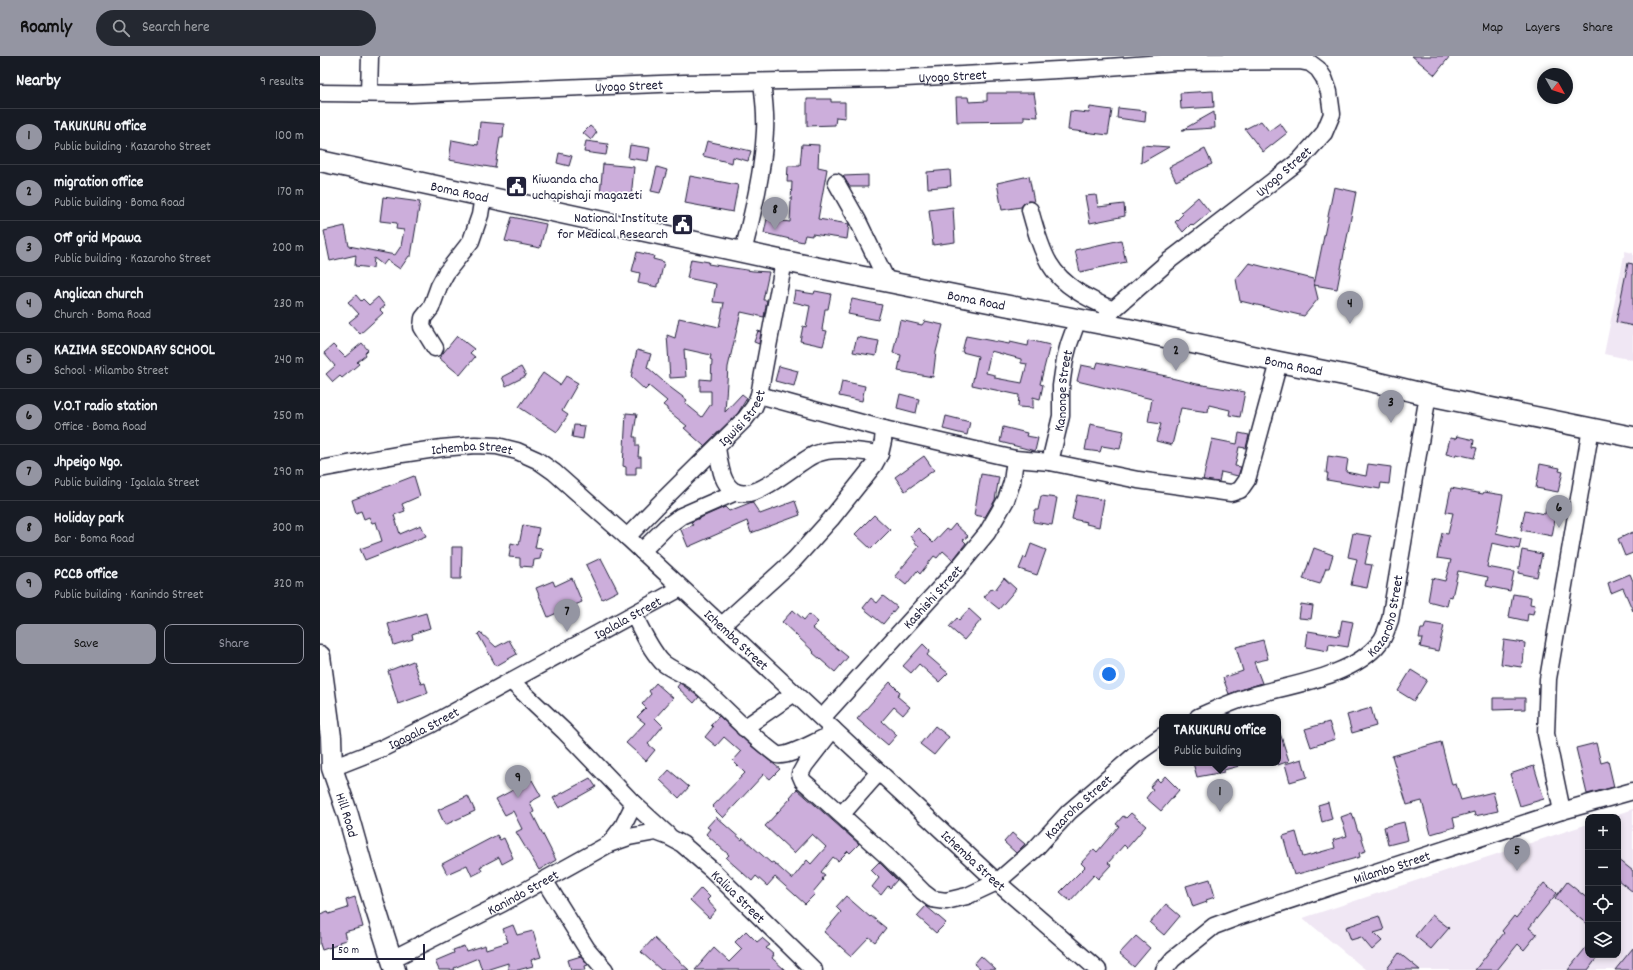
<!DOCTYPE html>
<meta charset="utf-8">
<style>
:root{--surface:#171b24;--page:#242831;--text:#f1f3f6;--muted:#9ea1a6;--line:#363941;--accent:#9495a2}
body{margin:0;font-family:Dekko,sans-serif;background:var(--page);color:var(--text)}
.controls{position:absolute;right:12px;bottom:12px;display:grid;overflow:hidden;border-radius:8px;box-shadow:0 2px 6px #0003}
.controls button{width:36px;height:36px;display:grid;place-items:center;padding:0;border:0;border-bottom:1px solid var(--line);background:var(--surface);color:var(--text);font:20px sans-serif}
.compass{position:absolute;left:1217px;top:12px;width:36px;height:36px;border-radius:50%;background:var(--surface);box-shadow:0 2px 6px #0003;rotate:129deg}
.scale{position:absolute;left:12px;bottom:10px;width:93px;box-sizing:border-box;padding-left:4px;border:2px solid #22223b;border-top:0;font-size:11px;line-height:14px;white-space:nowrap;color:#22223b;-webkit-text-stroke:3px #fff;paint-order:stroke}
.you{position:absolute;left:789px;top:618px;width:14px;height:14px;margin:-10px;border:3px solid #fff;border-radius:50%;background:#1a73e8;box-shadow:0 0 0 6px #1a73e833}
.badge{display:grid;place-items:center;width:26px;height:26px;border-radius:50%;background:var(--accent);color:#111;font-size:13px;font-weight:700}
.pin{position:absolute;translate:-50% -33px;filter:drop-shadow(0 1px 2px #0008)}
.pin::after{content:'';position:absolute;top:21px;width:14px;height:12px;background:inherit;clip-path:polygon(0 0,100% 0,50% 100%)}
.popup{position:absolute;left:839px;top:658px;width:122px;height:52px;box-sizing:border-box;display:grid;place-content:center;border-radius:8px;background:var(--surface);filter:drop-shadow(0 1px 3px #0005);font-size:13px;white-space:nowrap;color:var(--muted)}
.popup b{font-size:15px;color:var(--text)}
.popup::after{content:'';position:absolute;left:50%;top:100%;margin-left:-8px;border:8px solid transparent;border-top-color:var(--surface)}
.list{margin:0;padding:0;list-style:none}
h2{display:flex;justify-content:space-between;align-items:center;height:52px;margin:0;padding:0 16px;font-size:17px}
h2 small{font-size:13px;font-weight:400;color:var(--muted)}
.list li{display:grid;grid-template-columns:26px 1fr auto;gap:12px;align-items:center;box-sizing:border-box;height:56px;padding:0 16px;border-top:1px solid var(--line)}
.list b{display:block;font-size:15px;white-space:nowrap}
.list p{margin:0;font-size:13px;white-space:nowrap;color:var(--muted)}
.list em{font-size:13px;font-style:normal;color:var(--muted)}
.actions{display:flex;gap:8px;padding:12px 16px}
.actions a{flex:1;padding:9px 0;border:1px solid var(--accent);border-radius:8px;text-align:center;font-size:14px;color:var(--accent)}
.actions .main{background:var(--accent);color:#111}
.icon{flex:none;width:22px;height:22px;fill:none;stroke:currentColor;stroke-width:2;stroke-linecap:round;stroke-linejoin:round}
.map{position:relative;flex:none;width:1313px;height:914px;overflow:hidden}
header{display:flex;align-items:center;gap:24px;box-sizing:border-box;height:56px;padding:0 20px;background:var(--accent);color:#111}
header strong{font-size:19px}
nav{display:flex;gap:22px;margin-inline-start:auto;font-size:14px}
.search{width:280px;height:36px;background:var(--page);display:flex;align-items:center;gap:10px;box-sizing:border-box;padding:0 14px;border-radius:22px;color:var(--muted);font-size:15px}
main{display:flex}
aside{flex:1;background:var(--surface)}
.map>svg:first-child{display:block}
.built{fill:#f0e7f4}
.building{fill:#ccaedb;stroke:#22223b;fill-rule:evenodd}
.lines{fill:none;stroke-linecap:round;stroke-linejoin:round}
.minor-casing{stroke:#22223b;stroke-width:19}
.major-casing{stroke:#22223b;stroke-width:23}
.minor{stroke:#fff;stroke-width:16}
.major{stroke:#fff;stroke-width:20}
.labels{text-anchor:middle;stroke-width:3.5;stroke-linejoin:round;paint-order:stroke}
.street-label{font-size:14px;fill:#22223b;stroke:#fff}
.poi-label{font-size:14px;fill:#22223b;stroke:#fff;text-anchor:start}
</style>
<header>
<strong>Roamly</strong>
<div class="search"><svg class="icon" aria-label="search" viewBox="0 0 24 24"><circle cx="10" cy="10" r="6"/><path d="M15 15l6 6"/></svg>Search here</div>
<nav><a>Map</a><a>Layers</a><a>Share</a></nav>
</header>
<main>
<aside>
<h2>Nearby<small>9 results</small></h2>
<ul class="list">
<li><span class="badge">1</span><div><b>TAKUKURU office</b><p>Public building · Kazaroho Street</p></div><em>100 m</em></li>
<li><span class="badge">2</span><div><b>migration office</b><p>Public building · Boma Road</p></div><em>170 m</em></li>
<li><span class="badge">3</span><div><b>Off grid Mpawa</b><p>Public building · Kazaroho Street</p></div><em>200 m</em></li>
<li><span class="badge">4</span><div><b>Anglican church</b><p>Church · Boma Road</p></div><em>230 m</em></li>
<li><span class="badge">5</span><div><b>KAZIMA SECONDARY SCHOOL</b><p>School · Milambo Street</p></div><em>240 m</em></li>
<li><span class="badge">6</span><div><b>V.O.T radio station</b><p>Office · Boma Road</p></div><em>250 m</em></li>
<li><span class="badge">7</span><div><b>Jhpeigo Ngo.</b><p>Public building · Igalala Street</p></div><em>290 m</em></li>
<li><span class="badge">8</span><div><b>Holiday park</b><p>Bar · Boma Road</p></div><em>300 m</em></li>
<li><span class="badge">9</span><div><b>PCCB office</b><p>Public building · Kanindo Street</p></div><em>320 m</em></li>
</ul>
<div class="actions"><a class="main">Save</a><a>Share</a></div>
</aside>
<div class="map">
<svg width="1313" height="914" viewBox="0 0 1313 914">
<rect width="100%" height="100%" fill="#fff"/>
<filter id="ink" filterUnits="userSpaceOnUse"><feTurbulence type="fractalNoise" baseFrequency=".025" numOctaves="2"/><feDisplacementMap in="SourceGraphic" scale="8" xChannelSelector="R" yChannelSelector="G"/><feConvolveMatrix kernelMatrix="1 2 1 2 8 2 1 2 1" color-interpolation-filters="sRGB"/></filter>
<g filter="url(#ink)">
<path class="built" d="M1305,195L1313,197V304L1284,298Z
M1313,753V914H1046L983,862L1268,768V899H1298V761H1289Z"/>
<path class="building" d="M1092,0H1130L1115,19Z
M893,35L894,51L861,53L860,37Z
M667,37H714L718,61L704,60V65L637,66L636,41H648L649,46L667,45Z
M487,43H511V46H525V62L516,61L515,69L487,70Z
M770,51L792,54L788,79L748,74L750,55L769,57Z
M798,52L826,55L825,66L797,62Z
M894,56L895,72L862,74Z
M941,65L949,75L960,67L967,77L943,96L925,73Z
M160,66L184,68L183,82H180L175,112L129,104L132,84L158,89Z
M270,70L277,76L271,84L263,77Z
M266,85L288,88L286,99L264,96Z
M387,85L431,95L428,105L413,101L412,107L383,100Z
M482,88L499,89L498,111L507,113L498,163L529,168L527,183L492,178V180L485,179L483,186L444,177L447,163L470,166L472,126H467L468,110H480Z
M310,89L330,92L328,105L308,102Z
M822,89L849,91L821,107Z
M885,93L892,108L856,125L849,111Z
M239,97L252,100L249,110L237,107Z
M283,108L314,111L311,142L280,138Z
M337,111L347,114L340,137L331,135Z
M630,114L631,130L608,132L607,116Z
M548,119V131H530L523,120Z
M370,120L418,129L413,156L365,147Z
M709,120L714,146L708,145L704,147L701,151L682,154L677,127Z
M1014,131L1036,136L1017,233L994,229Z
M776,139L778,151L804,148L805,160L770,167L765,140Z
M63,141L100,146L91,200H89L80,213L67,204L63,209L54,202L53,212L35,210L36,199L10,205L4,175L25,170L29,190L75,199L81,190L84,174L76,173L77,167L60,165Z
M878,141L890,156L873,170L871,168L863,176L855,166L863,158L861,156Z
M633,151L635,186L613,189L609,154Z
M192,161L226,168L220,192L185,185Z
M801,184L806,206L760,216L755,194Z
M317,196L334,200L333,203L344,206L339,227L337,228V231L318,227L320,217L312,215Z
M371,203L389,206L388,208L433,215L449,216L443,244H447L444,261L421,256L408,311L405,356L422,338L427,342L418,357L384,390L364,372L367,370L347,354V352L343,349L347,345L329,330L325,334L311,321L317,294L331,298L327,311L351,332L367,344L365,347L382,361L391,348V335H380V323L391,324L392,304L390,303L391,299L364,293L366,321L350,322L347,279L355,282L359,262L399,271L404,247L393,246L396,228L367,222Z
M929,207L993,223L998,243L984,260L920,245L916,223Z
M1308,207L1313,208V270L1296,266Z
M475,235L494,238L495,235L511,238L508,253H505L502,274L507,275L503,290L480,285L483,270L486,271L490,250L473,246Z
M36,239L41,245L43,243L49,249L58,241L65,250L60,254L63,257L40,278L29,266L39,258L28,246Z
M532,243L562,249L558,264L528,258Z
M580,264L602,269L605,265L623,269L616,296L613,321L578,315L581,299L573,297Z
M438,275L441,276L439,288L434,286Z
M137,280L154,293L150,297L155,301L140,319L119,302Z
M646,280L689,288L690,286L708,290L709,284L730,289L720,328L723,329L720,343L713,341V352L698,351L699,339L652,329L658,300L642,296ZM671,295L701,303V307L707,308L702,327L675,322V319L666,317Z
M537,281L559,285L556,300L533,296Z
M42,287L48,294L45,297L46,299L37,306L39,308L22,322L20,320L13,326L6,318L15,310L4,297L13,289L25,301Z
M778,306L851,321V322L877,328L925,336L920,361L909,359L910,354L889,349L888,356L861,352L852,389L836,385L841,368L828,366L832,343L757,325L761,309L776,312Z
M459,310L478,315L474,330L455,325Z
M201,311L206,320L186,330L182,321Z
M223,317L240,329L246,320L258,327L242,355L248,359L237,376L199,351Z
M522,325L545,330L542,345L519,340Z
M580,338L599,343L596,357L577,352Z
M306,357L317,358L313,381H316V390H319L318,401H321V411H316V419H306V411L303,410Z
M626,360L650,366L647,379L623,373Z
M770,368L804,375L800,393L782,390L780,396L765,394Z
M254,369L265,370L263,383L252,381Z
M683,371L707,377L706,380L718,382L715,395L680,386Z
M919,377L929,379L926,392L919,391L915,410L921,411L918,420L901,416L899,426L883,424L892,383L917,388Z
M1137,380L1154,384L1153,391L1157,392L1154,402L1136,398L1135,400L1126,398L1130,382L1136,383Z
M604,400L614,414L585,435L575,421Z
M1008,400L1028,403L1026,416L1046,420L1048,408L1071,411L1069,428L1061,427L1060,433L1007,424L1008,417H1006Z
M1220,408L1240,412L1239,415L1243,416L1238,436L1216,432Z
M661,418L679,421L675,444L665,461L654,459Z
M94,420L100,440L82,448L85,455L74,459L80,478L101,469L106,480L45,504L40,493L62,485L56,466L52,467L49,461L44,463L41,455L36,457L32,444Z
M1131,432L1163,438L1164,436L1183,439L1176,477L1201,483L1199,493L1172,487L1167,511L1194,516L1190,535L1166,530L1168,521L1138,515L1132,541L1129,540L1127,550L1108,545L1112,522L1125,525L1131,504L1117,502L1122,477L1128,478L1133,457L1126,456Z
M757,439L784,444L779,471L766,468L767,466L752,463Z
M721,440L737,442L732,469L713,466L715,454H718Z
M475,445L480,459L431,477L427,465L368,491L361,474L373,469L371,466L405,451L409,455L432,446L440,458Z
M1226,451L1237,453L1232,480L1201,474L1205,454L1225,458Z
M554,459L570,474L551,493L535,478Z
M635,468L648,480L643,484L646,487L633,504L623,495L617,502L614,500L600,518L597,515L586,529L575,520L599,491L590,480L598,472L613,487L626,473L629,475Z
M203,469L219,472L215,492L222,493L220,503L214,504L213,511L200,510V502L189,501L191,487L199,489Z
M1313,476V497L1305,500L1298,483Z
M1033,477L1051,480L1045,508L1052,509L1047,532L1031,529L1037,503L1028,501Z
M711,488L726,494L717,519L699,513L704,501L706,502Z
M132,491H142L141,523H132Z
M994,492L1013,499L1009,512H1006L1000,528L983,523Z
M1202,494L1222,498L1217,521L1198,517Z
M281,502L298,535L282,543L266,509Z
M1310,518L1313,525V555L1303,532L1291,537L1288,527Z
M252,522L262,546L228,561L216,532L233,525L235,530Z
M684,522L696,533L679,553L664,541L672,532L675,534Z
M1193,538L1211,541L1210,548L1215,549L1213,558L1208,557L1207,565L1189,561Z
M563,540L577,551L563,568L543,552L551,542L557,547Z
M981,548L993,550L991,563L979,562Z
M649,553L661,564L644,584L629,571L637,562L639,564Z
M473,554L484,564L489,558L498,566L492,572L528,601L515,616L493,597L494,596L462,566Z
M106,557L110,572L92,578L93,583L74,589L68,568Z
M1022,564L1033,566L1028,591L1009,588L1008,595L986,591L988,575L1019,580Z
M1106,567L1124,570L1118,595L1100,591L1102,582H1099L1101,573H1104Z
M160,576L176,591L189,584L197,598L176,610L158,578Z
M943,584L948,603L934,606L942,627L909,638L903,622L923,615L916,591Z
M1184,584L1205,587L1203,607H1202L1201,611L1181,608Z
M603,588L610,595L607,599L628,617L619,626L599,608L591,617L583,610Z
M93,605L101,628L105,627L108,637L78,648L68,615Z
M1091,614L1107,624L1094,645L1078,635Z
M570,626L580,636L577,640L590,651L583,659L574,651L562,665L577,679L568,689L537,663Z
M336,627L353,642L335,662L343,670L328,688L335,694L326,705L306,687L325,667L317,661L326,652L322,648L331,638L329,635Z
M360,627L379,641L374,647L357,631Z
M1173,642H1205V653L1173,654Z
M1051,652L1056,670L1032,677L1027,659Z
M399,660L430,689L460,713L450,723L444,718L403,762L392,751L425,717L413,705L421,696L404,681L396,690L385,681L393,671L391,669Z
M1009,666L1015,683L991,691L985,673Z
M615,670L629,681L614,699L600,688Z
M958,677H960L969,705L958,709Z
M1121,686L1132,729L1136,728L1141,744L1173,736L1178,755L1155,760L1154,756L1133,762L1135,771L1111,778L1102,745L1087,749L1072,700Z
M1276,687L1281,707L1288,705L1294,731L1267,738L1256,692Z
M982,703L987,721L970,726L965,708Z
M873,707H918L919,710L904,714V716L877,721Z
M1214,710L1224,743L1200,750L1190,718Z
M349,714L369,731L359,742L340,724Z
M845,720L859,734L841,755L826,742L833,733L830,731L837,723L840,726Z
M270,722L276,731L239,752L233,742Z
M212,724L221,740L210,746L214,756L212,757L236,804L219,814L196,776L202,773L193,755L185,759L176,743Z
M477,733L539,788L530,797L528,795L518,805L513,801L501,816L505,819L502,823L503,824L493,836L495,838L485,848L455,821L447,830L436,820L432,825L406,802L409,799L386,778L390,773L387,771L396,761L422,784L423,782L451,807L453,806L472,823L487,804L491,808L506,791L492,778L474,797L445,770L471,742L470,741Z
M148,740L155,755L125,769L118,754Z
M1008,746L1012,763L1002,766L998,749Z
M811,757L826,770L807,792L804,789L788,807L791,809L778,823L774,819L750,845L740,836L765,811L761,807L774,793L777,796L799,770L796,768L803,760L806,762Z
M1032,757L1038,776H1040L1046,795L1039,797L1040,801L974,819L963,780L976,776L983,801L1015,792L1013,784L1027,780L1021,761Z
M1084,766L1088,784L1068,789L1064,771Z
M692,777L705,788L696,797L684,786Z
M177,779L180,784L184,782L193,802L182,808L179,801L160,811L162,815L152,820L147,809L127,818L122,808Z
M1298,803L1313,815V836L1298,824Z
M559,806L577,824L570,832L568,830L561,839L552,831L559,822L551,814Z
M890,823L895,841L886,844L887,846L873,851L866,830Z
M1247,826L1268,843V869L1235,842Z
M1224,827L1237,837L1209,872L1217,878L1204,894L1198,888L1177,914H1155L1184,877L1182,875L1194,860L1196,862Z
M381,832L390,841L387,844L396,854L389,862L370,844Z
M526,840L550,861L551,860L566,872L555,886L549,881L531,900L504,876L521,856L516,851Z
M35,841L43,871L24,876L26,884L19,886L20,888L2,894L0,888V858L8,855L9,858L28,852L26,844Z
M846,848L860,860L844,879L830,867Z
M606,850L626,867L616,877L597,860Z
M1112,859L1129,872L1111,893L1095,880Z
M1059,860L1064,874L1054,877L1062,885L1052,894L1041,881L1031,884L1026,871Z
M193,869L197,879L213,875L221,901L211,904L213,910L198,914H188V907L166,914H162L158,902L134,912L135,914H119L115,905L134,897L133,894L144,890L146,895L165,889L166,893L188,886L183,873Z
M426,875L437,886L442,882L450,889L446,892L454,899L452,902L465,914H375L394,892L409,906L422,893L415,886Z
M816,880L830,892L814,911L799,898Z
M334,882L369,914H341L321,896Z
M1268,889V899H1279L1268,914H1248Z
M1313,892V914H1295Z
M1079,897L1100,914H1066Z
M261,900L268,909L265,910L266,914H251L248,904Z
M661,900L676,914H661L654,908Z"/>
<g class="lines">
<defs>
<g id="minor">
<path id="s1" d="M0,37L91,38L364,27L567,23L775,12L856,6L979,5L990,7L998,13L1004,22L1009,36L1012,58L1004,77L979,105L850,204L793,254L781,267"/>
<path d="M49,37L50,0"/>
<path d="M516,126L538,165L567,225"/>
<path d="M710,154C715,172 720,191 729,207C743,231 769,243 793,254"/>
<path d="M423,196C433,156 443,116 445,75C446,59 444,42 442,26"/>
<path d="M115,292L102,271L103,262L111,252L119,230L126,217L151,185L160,159L163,140"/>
<path d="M439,339L564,373L695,403L730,406L818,424L911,437L920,434L927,424L959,306"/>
<path d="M397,392C399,402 400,416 405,425C424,462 474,406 496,398C516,390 540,396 560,398"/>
<path id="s2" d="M730,406L741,360V330L745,303L749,288L758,263"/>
<path id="s3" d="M0,413L82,398L122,392L155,389L177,390L197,395L217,404L234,416L307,481L677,826L778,914"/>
<path id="s4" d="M307,481L340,447L425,363L434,351L439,339L464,205"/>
<path d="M322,495L346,471L361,460L416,436"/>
<path d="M314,559C322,575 330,593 342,606C352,615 366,618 377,627C404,650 427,677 457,699C469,701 492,687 504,682"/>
<path d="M401,570L474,504L511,463L554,409L560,398L563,385L564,373"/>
<path d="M191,625L244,675L314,748L348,779"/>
<path id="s5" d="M878,661C898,652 918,643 938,638C976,628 1035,619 1060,586C1065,581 1067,571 1070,564L1108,339"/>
<path id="s6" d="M502,662L639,511L667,477L686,444L692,426L695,403"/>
<path d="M424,672L473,638"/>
<path id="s7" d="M513,673L485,709L480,718L483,725L490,731L569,802L603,836L612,843L626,845L647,840L677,826L716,792L749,756L815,699L842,680"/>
<path id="s8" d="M12,712L63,692L112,668L361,532"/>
<path d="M1242,755L1226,678L1228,623L1271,372"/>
<path d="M522,758L559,716"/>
<path d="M290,787L303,770L314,748"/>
<path d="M224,824L267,893L285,914"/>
<path id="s9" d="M72,903L183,847L289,788L309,781L336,776L349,781L362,788L392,814L494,914"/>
<path id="s10" d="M844,914L853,903L894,870L918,861L1242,755L1313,735"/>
</g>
<g id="major">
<path id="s11" d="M0,105L464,205L674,247L808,273L959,306L1034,321L1108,339L1313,381"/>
<path id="s12" d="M0,600L11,681L12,712L28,759L44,816L75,914"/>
</g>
</defs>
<use href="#minor" class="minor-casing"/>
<use href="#major" class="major-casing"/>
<use href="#minor" class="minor"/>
<use href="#major" class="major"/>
</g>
</g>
<defs>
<symbol id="civic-square" viewBox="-11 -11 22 22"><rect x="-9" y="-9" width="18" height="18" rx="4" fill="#22223b" stroke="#fff"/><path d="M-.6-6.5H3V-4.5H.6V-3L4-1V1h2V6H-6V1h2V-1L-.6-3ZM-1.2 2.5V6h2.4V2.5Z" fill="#fff"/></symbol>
</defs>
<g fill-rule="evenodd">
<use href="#civic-square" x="184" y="118" width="25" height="25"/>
<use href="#civic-square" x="350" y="156" width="25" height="25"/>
</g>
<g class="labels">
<g class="street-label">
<text dy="5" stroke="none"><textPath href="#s1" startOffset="633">Uyogo Street</textPath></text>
<text dy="5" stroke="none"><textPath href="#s1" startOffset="309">Uyogo Street</textPath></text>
<text transform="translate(963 115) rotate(-41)" y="5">Uyogo Street</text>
<text dy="5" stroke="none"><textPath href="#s11" startOffset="143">Boma Road</textPath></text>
<text dy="5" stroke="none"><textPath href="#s11" startOffset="671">Boma Road</textPath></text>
<text dy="5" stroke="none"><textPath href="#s11" startOffset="995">Boma Road</textPath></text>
<text dy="5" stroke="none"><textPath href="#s2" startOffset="73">Kanonge Street</textPath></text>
<text dy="5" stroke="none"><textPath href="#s4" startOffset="166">Igwisi Street</textPath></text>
<text dy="5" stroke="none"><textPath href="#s3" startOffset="154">Ichemba Street</textPath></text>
<text dy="5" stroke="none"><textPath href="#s6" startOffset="164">Kashishi Street</textPath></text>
<text dy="5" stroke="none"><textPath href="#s5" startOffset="226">Kazaroho Street</textPath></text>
<text dy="5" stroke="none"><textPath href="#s8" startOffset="332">Igalala Street</textPath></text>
<text dy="5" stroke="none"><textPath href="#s3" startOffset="490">Ichemba Street</textPath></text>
<text dy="5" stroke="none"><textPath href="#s8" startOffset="100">Igagala Street</textPath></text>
<text dy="5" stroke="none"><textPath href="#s7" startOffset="418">Kazaroho Street</textPath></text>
<text dy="5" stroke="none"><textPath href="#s12" startOffset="162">Hill Road</textPath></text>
<text dy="5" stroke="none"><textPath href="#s3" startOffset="814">Ichemba Street</textPath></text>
<text dy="5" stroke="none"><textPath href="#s10" startOffset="254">Milambo Street</textPath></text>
<text dy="5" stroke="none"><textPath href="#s9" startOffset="147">Kanindo Street</textPath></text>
<text dy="5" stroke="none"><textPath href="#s9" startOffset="400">Kaliua Street</textPath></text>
</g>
<g class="poi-label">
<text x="212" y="127">Kiwanda cha<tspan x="212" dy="16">uchapishaji magazeti</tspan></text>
<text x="348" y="166" text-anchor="end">National Institute<tspan x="348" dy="16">for Medical Research</tspan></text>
</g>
</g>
</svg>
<div class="controls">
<button>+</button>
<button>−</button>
<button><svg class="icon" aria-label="locate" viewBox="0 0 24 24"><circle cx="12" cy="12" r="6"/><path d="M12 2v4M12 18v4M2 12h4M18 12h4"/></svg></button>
<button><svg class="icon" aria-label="layers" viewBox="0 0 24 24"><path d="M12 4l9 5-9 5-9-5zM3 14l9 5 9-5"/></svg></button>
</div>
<svg class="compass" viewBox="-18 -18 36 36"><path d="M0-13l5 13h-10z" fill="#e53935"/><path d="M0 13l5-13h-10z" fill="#9ea1a6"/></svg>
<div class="scale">50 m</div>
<div class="you"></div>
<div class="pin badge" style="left:900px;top:756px">1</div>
<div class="popup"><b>TAKUKURU office</b>Public building</div>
<div class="pin badge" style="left:856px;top:315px">2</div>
<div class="pin badge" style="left:1071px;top:367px">3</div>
<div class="pin badge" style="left:1030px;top:268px">4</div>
<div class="pin badge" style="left:1197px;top:815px">5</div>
<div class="pin badge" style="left:1239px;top:472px">6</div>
<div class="pin badge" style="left:247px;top:576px">7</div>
<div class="pin badge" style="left:455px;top:174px">8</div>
<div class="pin badge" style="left:198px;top:742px">9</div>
</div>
</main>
